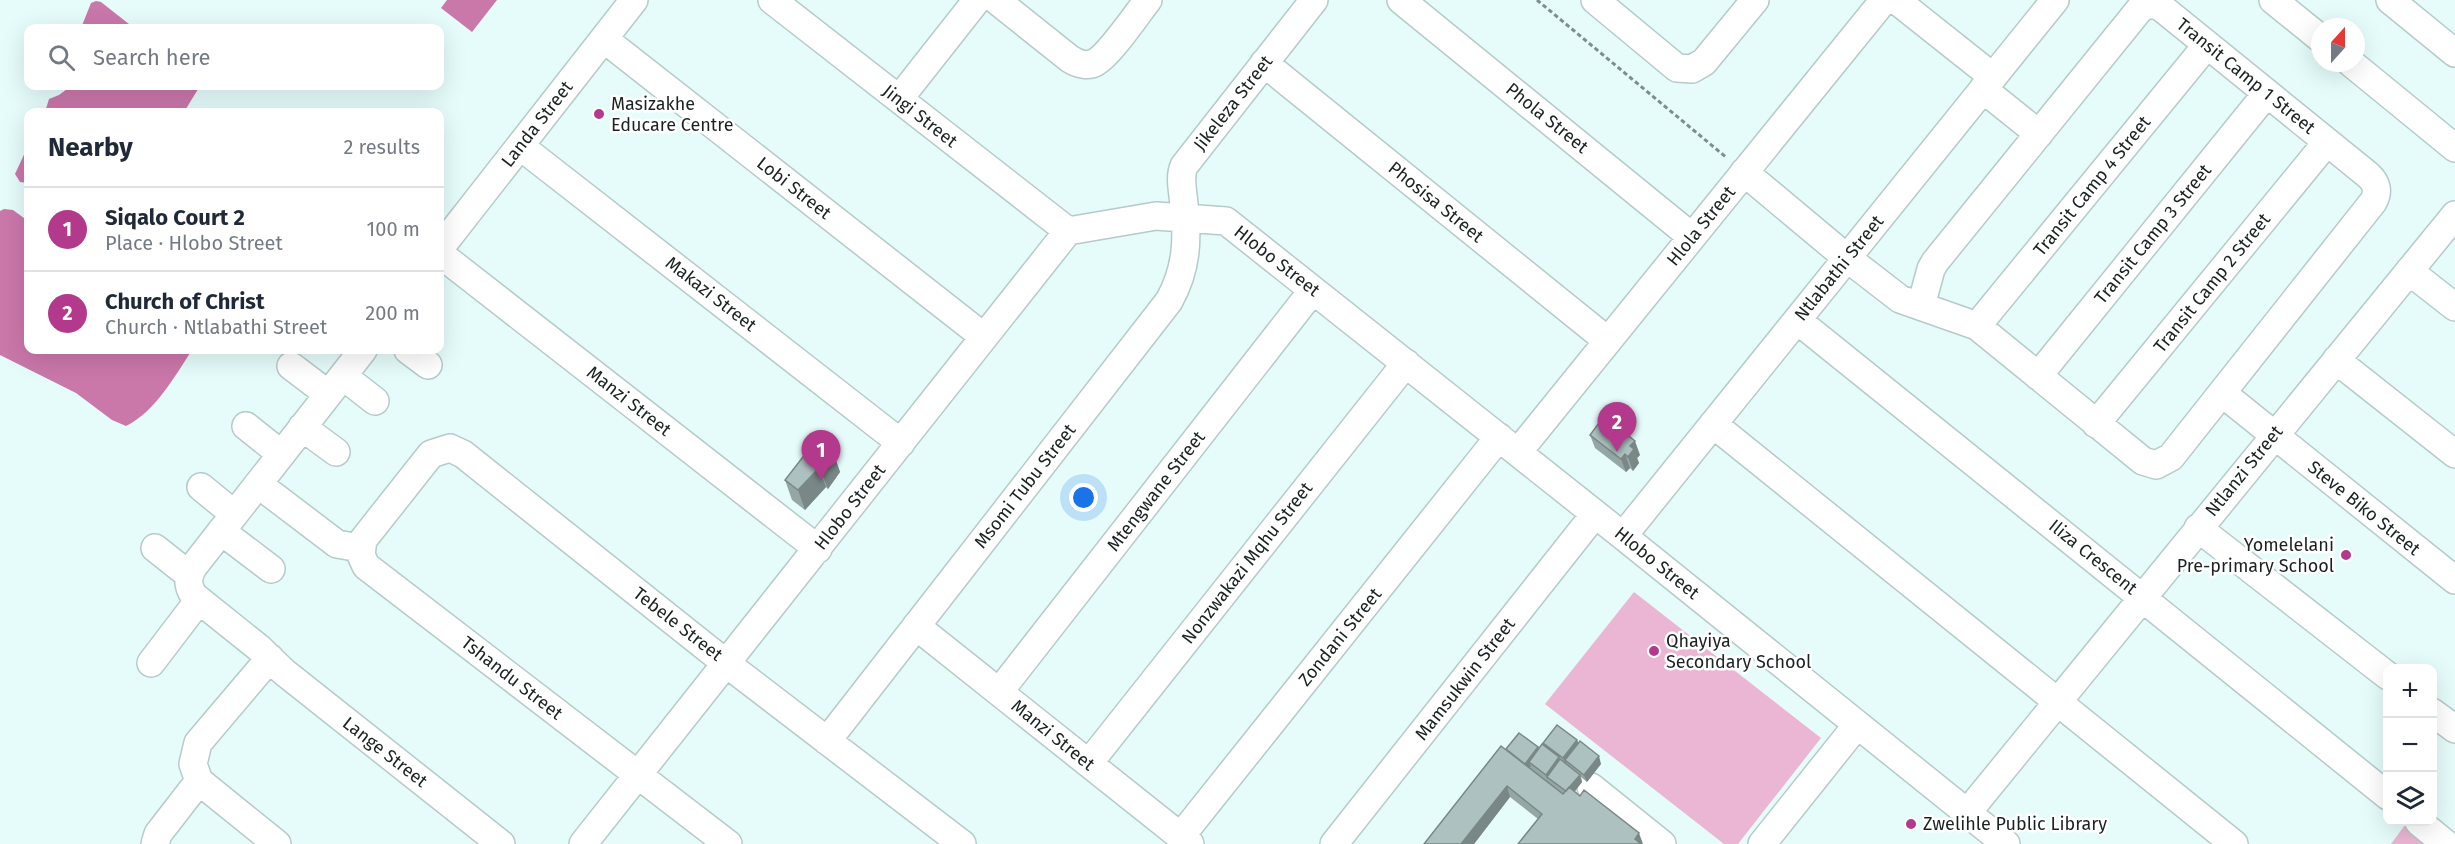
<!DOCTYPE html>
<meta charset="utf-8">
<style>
:root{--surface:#fff;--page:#f6f6f7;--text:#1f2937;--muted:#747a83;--line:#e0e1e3;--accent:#b3398c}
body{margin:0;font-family:"Fira Sans",sans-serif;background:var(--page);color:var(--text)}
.controls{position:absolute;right:18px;bottom:18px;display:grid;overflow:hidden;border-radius:12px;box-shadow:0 6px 24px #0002}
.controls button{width:54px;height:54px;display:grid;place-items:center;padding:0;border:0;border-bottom:2px solid var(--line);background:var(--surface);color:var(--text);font:30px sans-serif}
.compass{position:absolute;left:2311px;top:18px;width:54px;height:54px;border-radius:50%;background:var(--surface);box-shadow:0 6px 24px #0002;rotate:21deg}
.you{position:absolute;left:1084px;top:498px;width:21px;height:21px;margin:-15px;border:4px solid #fff;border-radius:50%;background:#1a73e8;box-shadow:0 0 0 9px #1a73e833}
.badge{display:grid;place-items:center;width:39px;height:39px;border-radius:50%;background:var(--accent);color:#fff;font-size:20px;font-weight:700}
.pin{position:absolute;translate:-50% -50px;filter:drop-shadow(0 2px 3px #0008)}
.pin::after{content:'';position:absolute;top:32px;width:21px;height:18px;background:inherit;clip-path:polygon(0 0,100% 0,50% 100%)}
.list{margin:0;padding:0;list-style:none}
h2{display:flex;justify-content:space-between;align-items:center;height:78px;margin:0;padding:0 24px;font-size:26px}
h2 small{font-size:20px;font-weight:400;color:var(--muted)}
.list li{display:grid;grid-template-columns:39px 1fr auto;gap:18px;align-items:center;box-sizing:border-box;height:84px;padding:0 24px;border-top:2px solid var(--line)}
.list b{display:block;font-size:22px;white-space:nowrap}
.list p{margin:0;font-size:20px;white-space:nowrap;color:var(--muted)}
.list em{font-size:20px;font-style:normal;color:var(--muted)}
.icon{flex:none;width:33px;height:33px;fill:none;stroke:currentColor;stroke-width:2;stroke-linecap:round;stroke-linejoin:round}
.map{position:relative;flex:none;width:2455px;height:844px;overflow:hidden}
.search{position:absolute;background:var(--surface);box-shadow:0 6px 24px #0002;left:24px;top:24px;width:420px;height:66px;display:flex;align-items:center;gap:15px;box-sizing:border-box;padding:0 21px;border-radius:12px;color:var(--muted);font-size:22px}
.panel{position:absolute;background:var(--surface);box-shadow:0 6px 24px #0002;left:24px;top:108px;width:420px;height:246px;border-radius:12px}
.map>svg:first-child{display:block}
.green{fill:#ebb6d4}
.water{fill:#ca77aa}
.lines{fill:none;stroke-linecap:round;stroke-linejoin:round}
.minor-casing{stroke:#b5cbc9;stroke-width:30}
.path{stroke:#7e8e8c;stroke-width:3;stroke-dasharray:4.5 3;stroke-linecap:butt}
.minor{stroke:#fff;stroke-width:27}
.wall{fill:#95a7a5;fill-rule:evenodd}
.shaded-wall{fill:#798886}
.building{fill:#adc2c0;stroke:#798886;stroke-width:1.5}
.poi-dot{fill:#b3398c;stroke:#fff;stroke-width:2}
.labels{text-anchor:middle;stroke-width:5;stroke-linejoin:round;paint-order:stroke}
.street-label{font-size:18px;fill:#1b2322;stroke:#fff}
.poi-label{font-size:18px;fill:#1b2322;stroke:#fff;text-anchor:start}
</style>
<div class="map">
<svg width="2455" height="844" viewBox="0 0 2455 844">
<rect width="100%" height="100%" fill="#e5fcfa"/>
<path class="green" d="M1634,592L1821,738L1738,844H1724L1545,704Z
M2405,825L2427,844H2391Z"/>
<path class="water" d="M447,0H497L472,32L441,8Z
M96,1L101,2L134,28H81L91,3Z
M71,86H200L184,112H45L49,99L59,95Z
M28,146V183L20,182L15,174Z
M4,209L13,210L28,221V350H192C175,376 155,412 126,426L112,420L76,393L0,355V211Z"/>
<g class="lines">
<defs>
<path id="minor" d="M772,0L1068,231
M996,0L1070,59C1078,64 1088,67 1096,62C1110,54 1137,14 1148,0
M1401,0L1692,237
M1595,0L1677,68L1692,69L1704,62L1755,0
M1896,0L1993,77
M2273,0L2320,38
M2390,0L2455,53
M604,39L984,337
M1264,63L1608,341
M2351,63L2455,148
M1983,89L2039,134
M899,99L977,0
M520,146L901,443
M1744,172L1847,258L1900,299L1977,326L2143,461L2156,465L2171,457L2373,202C2379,192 2377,183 2368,175L2162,8C2153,3 2146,4 2139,10L1935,262L1931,269L1921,306
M440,248L634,0
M440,254L818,549
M2409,271L2455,307
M1797,320L2388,796
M1977,326L2207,45
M363,350L194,566C187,576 187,585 194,596L259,648L284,672L501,844
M408,350L428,365
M2336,360L2455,454
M291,366L328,394
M343,376L375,401
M2038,376L2267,93
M2222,393L2455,580
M1713,424L2234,844
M2096,424L2327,142
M246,426L281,454
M302,427L336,452
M1518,452L1884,0
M258,484L337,544L360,548
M201,487L234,514
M2198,528L2388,676
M221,531L271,569
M1623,536L2055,0
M155,548L189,575
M916,626L1190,844
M270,658L198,743L193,764L199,781L277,844
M151,663L199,600
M999,692L1313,290
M2432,712L2455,729
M827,741L1169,301C1187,269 1188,239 1184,204C1183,192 1179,177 1184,166L1314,0
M1089,763L1406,363
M1591,787L1662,844
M1967,813L2455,215
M2419,822L2446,844
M1181,836L1499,437
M155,844L158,834L199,781
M583,844L1068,231L1156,216L1226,221L1623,536L2006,844
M728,844L366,566L361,555L363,540L431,454L450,448L463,454L727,664L962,844
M1334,844L1595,514
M1762,844L1857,725"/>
</defs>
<use href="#minor" class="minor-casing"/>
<path class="path" d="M1537,0L1727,158"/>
<use href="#minor" class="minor"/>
</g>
<path class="wall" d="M1590,435L1640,455L1637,458L1639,463L1633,471L1630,468L1626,472L1595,448Z
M815,445L833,452L840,472L828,489L826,487L805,510L792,500L785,480Z
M1577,740L1578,743L1601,764L1587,782L1581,777L1582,782L1574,792L1643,844L1538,819L1510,797L1474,844H1424L1506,749L1538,747V749L1544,746L1543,743ZM1531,767V769L1548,782L1549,783L1530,768Z"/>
<path class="shaded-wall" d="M1635,441L1640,455L1637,458L1639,463L1633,471L1628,457L1630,446Z
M833,452L840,472L828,489L820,469Z
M1625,454L1630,468L1626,472L1621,459Z
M819,468L826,487L805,510L798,490Z
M1577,740L1580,747L1565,760L1567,764L1566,765L1563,758Z
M1538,747L1540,754L1529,762L1531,767L1527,771L1525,764Z
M1599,756L1601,764L1587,782L1584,775Z
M1559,757L1562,765L1547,777L1548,782L1546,775Z
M1580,775L1582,782L1569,799L1566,792Z
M1507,786L1510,797L1474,844H1461Z
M1639,833L1643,844H1637L1635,839Z"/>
<path class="building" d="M1604,416L1635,441L1630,446L1634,449L1628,457L1625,454L1621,459L1590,435Z
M819,441L833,452L820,469L819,468L798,490L785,480L813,444L815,445Z
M1557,725L1577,740L1563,758L1543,743Z
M1519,733L1538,747L1525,764L1506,749Z
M1580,741L1599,756L1584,775L1565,760Z
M1542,744L1559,757L1546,775L1529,762Z
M1501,746L1563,794L1569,787L1580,796L1584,790L1639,833L1635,839L1641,844H1518L1542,814L1507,786L1461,844H1424Z
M1560,759L1580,775L1566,791L1547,777Z"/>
<g class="poi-dot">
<circle cx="599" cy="114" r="6"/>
<circle cx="2346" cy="555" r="6"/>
<circle cx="1654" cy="651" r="6"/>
<circle cx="1911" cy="824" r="6"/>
</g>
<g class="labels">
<g class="street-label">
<text transform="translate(2246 76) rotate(39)" y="6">Transit Camp 1 Street</text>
<text transform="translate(1233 103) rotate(-52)" y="6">Jikeleza Street</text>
<text transform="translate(920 116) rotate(38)" y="6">Jingi Street</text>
<text transform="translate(1547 118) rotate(39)" y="6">Phola Street</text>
<text transform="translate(537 124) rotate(-52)" y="6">Landa Street</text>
<text transform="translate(2092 186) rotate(-51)" y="6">Transit Camp 4 Street</text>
<text transform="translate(794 188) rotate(38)" y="6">Lobi Street</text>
<text transform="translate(1436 202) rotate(39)" y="6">Phosisa Street</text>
<text transform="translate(1701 226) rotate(-51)" y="6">Hlola Street</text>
<text transform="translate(2153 234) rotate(-51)" y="6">Transit Camp 3 Street</text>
<text transform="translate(1277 261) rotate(38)" y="6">Hlobo Street</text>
<text transform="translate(1839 268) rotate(-51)" y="6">Ntlabathi Street</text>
<text transform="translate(2212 283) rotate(-51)" y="6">Transit Camp 2 Street</text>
<text transform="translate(711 294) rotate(38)" y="6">Makazi Street</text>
<text transform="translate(629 401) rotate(38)" y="6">Manzi Street</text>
<text transform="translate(2244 471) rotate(-51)" y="6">Ntlanzi Street</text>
<text transform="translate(1025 486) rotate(-52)" y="6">Msomi Tubu Street</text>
<text transform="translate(1156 491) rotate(-52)" y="6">Mtengwane Street</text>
<text transform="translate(850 507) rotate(-52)" y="6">Hlobo Street</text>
<text transform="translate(2364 508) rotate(39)" y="6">Steve Biko Street</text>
<text transform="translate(2093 557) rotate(39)" y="6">Iliza Crescent</text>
<text transform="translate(1247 563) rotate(-52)" y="6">Nonzwakazi Mqhu Street</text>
<text transform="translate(1657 563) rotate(39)" y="6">Hlobo Street</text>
<text transform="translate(678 624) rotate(38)" y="6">Tebele Street</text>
<text transform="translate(1340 637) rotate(-51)" y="6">Zondani Street</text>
<text transform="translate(512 678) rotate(38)" y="6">Tshandu Street</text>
<text transform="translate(1465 679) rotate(-52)" y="6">Mamsukwin Street</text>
<text transform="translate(1053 735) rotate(39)" y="6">Manzi Street</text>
<text transform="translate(385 752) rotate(38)" y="6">Lange Street</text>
</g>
<g class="poi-label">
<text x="611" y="110">Masizakhe<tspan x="611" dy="21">Educare Centre</tspan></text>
<text x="2334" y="551" text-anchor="end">Yomelelani<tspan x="2334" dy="21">Pre-primary School</tspan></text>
<text x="1666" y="647">Qhayiya<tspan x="1666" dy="21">Secondary School</tspan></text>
<text x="1923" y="830">Zwelihle Public Library</text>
</g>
</g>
</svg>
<div class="controls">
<button>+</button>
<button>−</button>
<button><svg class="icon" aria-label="layers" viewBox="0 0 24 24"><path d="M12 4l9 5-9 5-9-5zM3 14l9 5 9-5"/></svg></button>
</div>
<svg class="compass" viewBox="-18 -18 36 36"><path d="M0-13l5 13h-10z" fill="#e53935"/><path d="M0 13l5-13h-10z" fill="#747a83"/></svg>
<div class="you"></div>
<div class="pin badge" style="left:821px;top:480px">1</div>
<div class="pin badge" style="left:1617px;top:452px">2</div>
<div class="search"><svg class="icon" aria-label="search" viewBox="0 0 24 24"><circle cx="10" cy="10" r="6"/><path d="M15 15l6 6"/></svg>Search here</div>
<section class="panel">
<h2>Nearby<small>2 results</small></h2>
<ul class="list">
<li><span class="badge">1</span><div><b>Siqalo Court 2</b><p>Place · Hlobo Street</p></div><em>100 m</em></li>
<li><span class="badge">2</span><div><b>Church of Christ</b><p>Church · Ntlabathi Street</p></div><em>200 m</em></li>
</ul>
</section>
</div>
